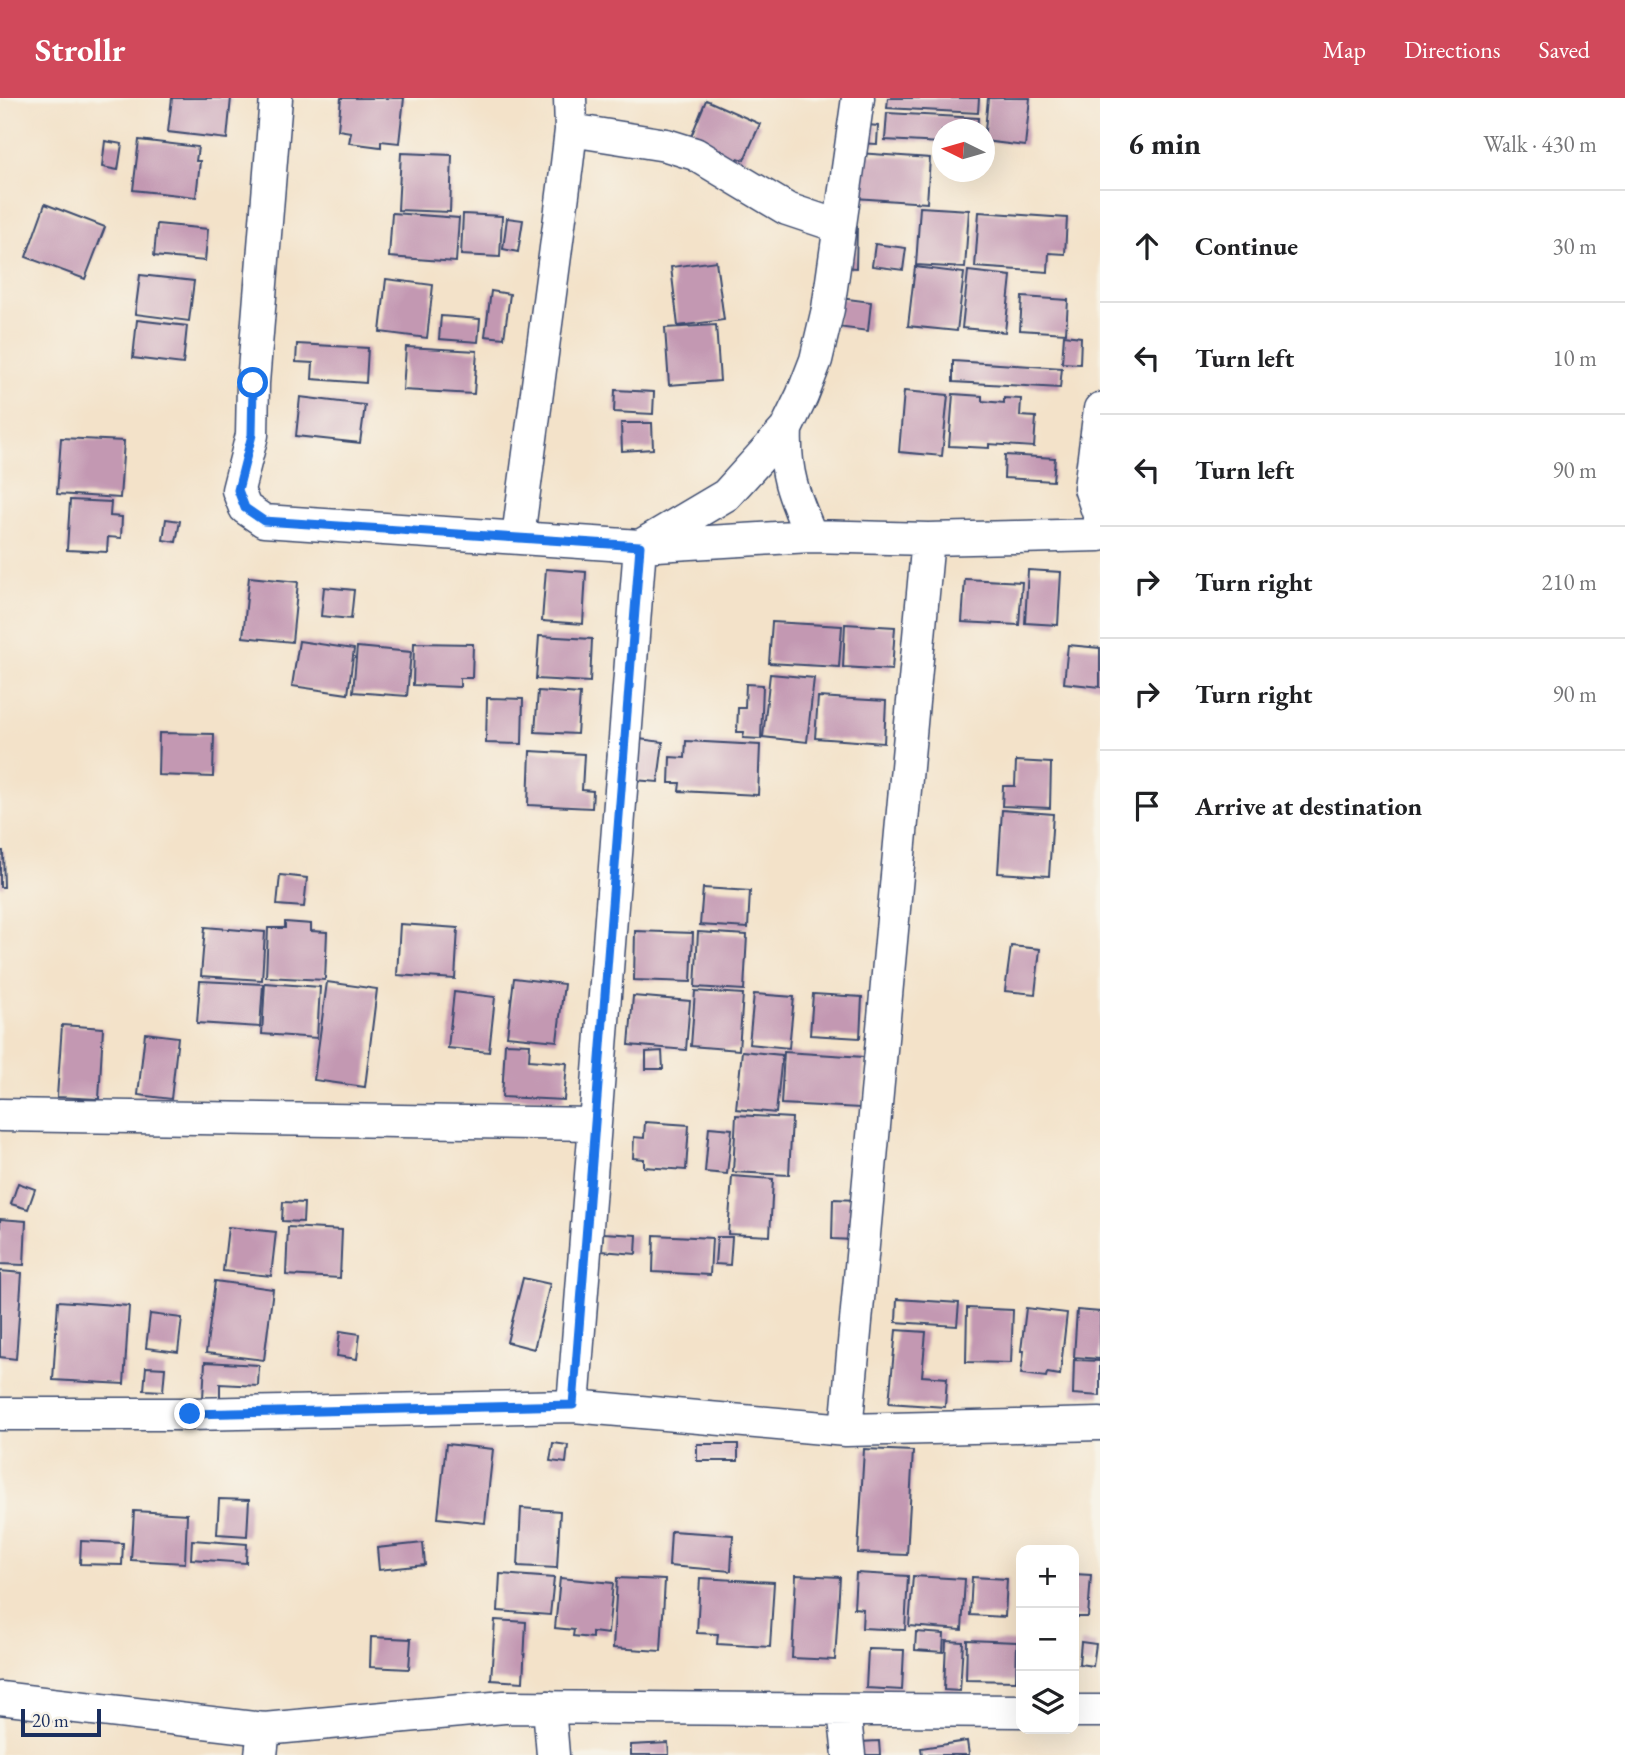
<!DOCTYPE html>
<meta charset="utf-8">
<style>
:root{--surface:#fff;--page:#f2f2f2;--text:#202124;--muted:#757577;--line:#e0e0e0;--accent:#d1495b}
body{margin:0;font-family:"EB Garamond",serif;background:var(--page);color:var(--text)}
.controls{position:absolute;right:21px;bottom:21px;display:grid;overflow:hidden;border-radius:14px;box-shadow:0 7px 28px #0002}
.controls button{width:63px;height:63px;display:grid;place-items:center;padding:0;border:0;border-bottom:2px solid var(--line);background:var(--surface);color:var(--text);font:35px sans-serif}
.compass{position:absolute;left:932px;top:21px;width:63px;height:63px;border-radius:50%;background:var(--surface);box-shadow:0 7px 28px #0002;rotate:275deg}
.scale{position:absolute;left:21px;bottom:18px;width:80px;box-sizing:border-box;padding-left:7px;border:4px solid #1b2f5e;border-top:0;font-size:19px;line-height:24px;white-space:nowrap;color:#1b2f5e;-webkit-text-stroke:5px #f7f3e8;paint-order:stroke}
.stop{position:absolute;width:21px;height:21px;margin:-16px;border:5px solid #1a73e8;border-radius:50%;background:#fff}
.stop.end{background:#1a73e8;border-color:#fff;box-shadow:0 2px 7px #0008}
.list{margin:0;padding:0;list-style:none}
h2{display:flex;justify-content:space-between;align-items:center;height:91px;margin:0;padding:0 28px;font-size:30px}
h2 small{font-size:23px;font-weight:400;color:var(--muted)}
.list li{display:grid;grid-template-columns:46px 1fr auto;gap:21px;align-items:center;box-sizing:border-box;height:112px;padding:0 28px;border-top:2px solid var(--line)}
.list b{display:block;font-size:26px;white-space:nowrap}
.list em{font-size:23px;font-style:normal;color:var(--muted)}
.icon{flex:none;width:38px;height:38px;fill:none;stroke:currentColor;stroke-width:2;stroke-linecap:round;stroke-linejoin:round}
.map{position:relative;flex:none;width:1100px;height:1657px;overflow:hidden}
header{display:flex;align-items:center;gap:42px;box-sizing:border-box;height:98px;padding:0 35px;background:var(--accent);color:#fff}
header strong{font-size:33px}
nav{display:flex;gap:38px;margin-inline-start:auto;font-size:24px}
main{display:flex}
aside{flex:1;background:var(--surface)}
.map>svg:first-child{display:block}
.building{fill:#c398b2}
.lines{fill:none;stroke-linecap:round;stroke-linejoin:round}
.minor-casing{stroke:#3b4a6e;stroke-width:35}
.minor{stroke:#fff;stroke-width:32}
.route{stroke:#1a73e8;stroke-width:9}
</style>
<header>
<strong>Strollr</strong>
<nav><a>Map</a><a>Directions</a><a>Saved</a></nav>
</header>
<main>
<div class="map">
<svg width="1100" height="1657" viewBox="0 0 1100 1657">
<rect width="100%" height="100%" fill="#f7f3e8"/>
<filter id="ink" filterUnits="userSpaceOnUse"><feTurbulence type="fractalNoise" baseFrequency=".0143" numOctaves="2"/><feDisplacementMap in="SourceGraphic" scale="14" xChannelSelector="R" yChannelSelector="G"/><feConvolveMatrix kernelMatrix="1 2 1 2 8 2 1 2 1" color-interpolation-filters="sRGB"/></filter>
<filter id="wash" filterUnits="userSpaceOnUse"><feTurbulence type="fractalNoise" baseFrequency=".00686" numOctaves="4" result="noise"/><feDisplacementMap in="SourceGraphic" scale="28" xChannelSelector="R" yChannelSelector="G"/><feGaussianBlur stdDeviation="1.57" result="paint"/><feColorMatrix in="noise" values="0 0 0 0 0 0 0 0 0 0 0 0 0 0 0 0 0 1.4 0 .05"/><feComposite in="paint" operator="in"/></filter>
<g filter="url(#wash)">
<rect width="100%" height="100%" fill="#f3e2c9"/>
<g id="blocks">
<path class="building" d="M172,0H231L227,41L168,34Z
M341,0H404L399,45L381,43V49L349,45L351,34L338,32Z
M888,0H979L978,15L887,10Z
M988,0H1030L1025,48L984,43Z
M706,2L760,26L744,62L738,60L735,66L690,41Z
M887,15L978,20L977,32H942V45L885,42Z
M857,26L878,28L877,46L855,45Z
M139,42L198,49L196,63H200L196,99L133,92Z
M105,43L122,46L118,72L102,69Z
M401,55L452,57L450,114L398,112Z
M858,55L930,60L927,105L855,100Z
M45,106L105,129L85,181L26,159Z
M920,109L969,112L965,170L916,167Z
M979,114L1067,120L1065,156L1049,155L1048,174L975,169Z
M392,115L459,120L456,164L389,159Z
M463,116L502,118L500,159L461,157Z
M507,120L523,122L518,154L503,151Z
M157,126L208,131L205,163L154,158Z
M841,127L857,128L856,170L841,169Z
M875,146L906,150L903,172L872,168Z
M716,163L724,222L678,228L671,169Z
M915,169L964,175L957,233L908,228Z
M968,173L1011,178L1005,234L962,230Z
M140,177L194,183L189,223L135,216Z
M386,181L433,187L427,240L380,234Z
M491,193L510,196L504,240L485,238Z
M1022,199L1068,202L1066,235L1020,232Z
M840,200L871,204L868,233L837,229Z
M441,218L480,221L478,244L439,241Z
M137,222L187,228L183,266L133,260Z
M716,227L720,283L669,287L665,230Z
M1064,237L1081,239L1080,266L1062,265Z
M297,246L368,250L366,285L312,281L313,265L296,264Z
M406,249L477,253L474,296L403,292Z
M953,263L1062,270L1060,290L953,284Z
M615,292L654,294L653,316L614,314Z
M904,293L948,297L942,358L899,354Z
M953,296L982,298V303L1004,305V300L1021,301L1020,318L1036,319L1034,349L989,346V350L949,348Z
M300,299L365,307L360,345L296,338Z
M621,325H652L653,351L622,353Z
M61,340L124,343L120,400L57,396Z
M1005,357L1055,360L1053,383L1004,380Z
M70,402L111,404L110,418L122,419L121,440L108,439L107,454L67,452Z
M166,421L180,423L176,444L163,442Z
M546,471L586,474L583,526L542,523Z
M1028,472L1061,474L1058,527L1025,525Z
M249,479L298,484L292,544L243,539Z
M965,481L1022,484L1019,527L962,524Z
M324,489L354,492L351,521L321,518Z
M772,524L842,528L839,569L769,565Z
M845,526L895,529L892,572L843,569Z
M539,538L592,541L590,584L536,581Z
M299,543L354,551L348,596L292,588Z
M414,545L473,546L472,580H460V589L413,587Z
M1068,547L1100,550V589L1064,585Z
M357,549L411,554L407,598L353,594Z
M770,576L814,580L807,644L763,639Z
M746,586L763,587L761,641L743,640L744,634H737L738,610H745Z
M538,593L580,596L577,636L535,634Z
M818,599L886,603L884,645L815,640Z
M487,600L523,601L522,646L486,645Z
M159,635L214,636L213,679L158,677Z
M639,641L663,644L658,684L635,682Z
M686,643L760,647L758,697L679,693L680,685H669L670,659L685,660Z
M530,653L584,656L582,692L593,693L592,710L528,707Z
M1016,663L1051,665L1050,710L1002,708L1003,688H1015Z
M1002,712L1053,716L1049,778L998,775Z
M0,753H3L4,789H0Z
M280,777L307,780L304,809L277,807Z
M703,790L750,793L748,830L700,827Z
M285,824L311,826V833L327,834L325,882L266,879L268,830H285Z
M400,826L458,830L455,881L397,877Z
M205,829L265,834L262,882L201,878Z
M635,833L693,835L691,884L634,882Z
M698,834L747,837L744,892L695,889Z
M1011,848L1040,851L1035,896L1005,893Z
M514,880L564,886L557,943L507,938Z
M200,883L263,886L260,929L197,925Z
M327,884L377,891L365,989L314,982Z
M265,885L320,889L317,940L262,936Z
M695,893L743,896L739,952L691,948Z
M454,894L495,899L489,954L448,950Z
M754,896L794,899L789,950L749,946Z
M813,896L862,899L860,940L810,937Z
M633,898L690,903L686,952L629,947Z
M62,927L103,930L99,1001L57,999Z
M145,935L178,939L171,1001L138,997Z
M505,945L530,946L529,962L567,965L564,1002L502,999Z
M662,953L663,971H646V954Z
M742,953L782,957L776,1015L736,1011Z
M784,954L864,959L861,1010L781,1006Z
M736,1017L792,1020L789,1077L733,1074Z
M645,1024L689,1027L686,1072L644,1069V1061L633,1060L634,1039L644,1040Z
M709,1029L732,1031L727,1076L705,1074Z
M732,1078L773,1081L770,1138L728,1136Z
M18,1085L35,1091L28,1111L11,1106Z
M833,1101L857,1102L855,1142L832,1141Z
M283,1104L304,1105L303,1124L282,1123Z
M0,1121L26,1123L24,1167L0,1166Z
M228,1129L276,1134L271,1178L223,1173Z
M288,1129L342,1132L340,1180L286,1177Z
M603,1135L637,1137L636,1156L602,1153Z
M654,1137L712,1140L710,1177L653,1174Z
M717,1139H732L730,1167L715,1166Z
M0,1173L22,1175L16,1261L0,1259Z
M523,1180L550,1186L534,1251L507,1244Z
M215,1183L273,1191L264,1262L206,1255Z
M897,1201L959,1205L957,1228L896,1224Z
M58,1203L129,1208L124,1286L53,1282Z
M967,1210L1013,1212L1011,1265L966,1264Z
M1026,1210L1067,1215L1060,1277L1047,1275L1046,1279L1021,1276L1024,1253H1021Z
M1077,1212L1100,1214V1261L1074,1259Z
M150,1216L182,1220L178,1254L146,1250Z
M896,1232L926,1234L922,1278L947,1280L945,1309L889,1305Z
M340,1233L360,1236L357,1261L337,1258Z
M1074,1262L1100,1263V1298L1073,1296Z
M205,1264L259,1267L258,1288L220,1286V1301L203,1300Z
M146,1269L165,1270L163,1293L144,1292Z
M553,1345L568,1347L566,1365L550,1363Z
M446,1346L493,1351L485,1425L438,1420Z
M697,1346H738V1363H697Z
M864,1351L913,1353L907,1457L858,1455Z
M219,1401L249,1402L247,1438L217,1436Z
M521,1410L560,1413L557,1470L518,1468Z
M134,1413L187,1416L185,1465L131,1462Z
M671,1433L733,1437L731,1473L669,1468Z
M192,1442L247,1446L246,1465L191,1461Z
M81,1443L123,1445L122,1467L80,1466Z
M423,1445L425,1467L379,1472L377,1450Z
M856,1475L908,1478L905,1532L862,1530L863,1511L854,1510Z
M500,1476L554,1480L550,1517L498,1513Z
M1074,1476L1091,1477L1088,1519H1074Z
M796,1477L840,1479L835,1562L792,1560Z
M913,1478L965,1481L962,1532L909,1528Z
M972,1479L1007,1481L1005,1519L970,1517Z
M560,1480L613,1485L608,1536L592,1534V1540L573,1538L574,1532L555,1530Z
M617,1480L665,1482L661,1553L613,1550Z
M700,1480L774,1484L770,1549L717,1546L718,1536L697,1535Z
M495,1522L526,1524L523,1584L491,1582Z
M916,1534L944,1536L943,1554L915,1552Z
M371,1539L411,1541L409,1571L370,1569Z
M967,1542L1017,1544L1016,1583L966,1582Z
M946,1543L963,1544L960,1593L944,1592Z
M1081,1544L1096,1546L1093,1568L1079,1566Z
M868,1551L904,1552L902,1592L866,1590Z
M879,1643L880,1657H860L859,1644Z
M967,1643L969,1657H922L921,1650Z
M668,1645L669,1657H631V1647Z"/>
</g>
</g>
<g filter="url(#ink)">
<use href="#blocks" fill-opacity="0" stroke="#3b4a6e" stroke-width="2"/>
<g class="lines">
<defs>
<path id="minor" d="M276,0L253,285L252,337L238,392L245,410L264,423L640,448L811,438L928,441L1100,437
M571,32L666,47L695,56L787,111L838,128
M1100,311L1090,390L1100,420
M786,331C784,376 794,398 811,438
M518,439L567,66L571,32L570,0
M0,1017L594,1026
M573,1308L640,448L726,397L786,331L802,298L816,262L828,211L858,0
M0,1316H189L573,1308L846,1332L1100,1326
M846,1332L928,441
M0,1600L264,1631
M549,1609L553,1657
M844,1612L849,1657
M1074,1613H1100
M261,1657L264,1631L504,1609L1021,1613"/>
</defs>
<use href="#minor" class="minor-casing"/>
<use href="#minor" class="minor"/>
</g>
</g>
<g class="lines" filter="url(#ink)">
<path class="route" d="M190,1316L573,1307L640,448L264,423L245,410L238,392L252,337L253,285"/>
</g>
</svg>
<div class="controls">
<button>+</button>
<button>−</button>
<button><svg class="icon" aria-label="layers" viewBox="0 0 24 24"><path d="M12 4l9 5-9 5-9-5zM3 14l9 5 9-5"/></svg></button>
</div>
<svg class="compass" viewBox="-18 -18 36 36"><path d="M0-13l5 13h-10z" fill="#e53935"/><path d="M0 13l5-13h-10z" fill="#757577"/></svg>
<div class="scale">20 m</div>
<div class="stop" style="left:253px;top:285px"></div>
<div class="stop end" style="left:190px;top:1316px"></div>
</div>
<aside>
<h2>6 min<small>Walk · 430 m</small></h2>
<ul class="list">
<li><svg class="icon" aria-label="ahead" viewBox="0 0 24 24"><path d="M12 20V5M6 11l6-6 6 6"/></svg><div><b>Continue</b></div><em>30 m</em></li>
<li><svg class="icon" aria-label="left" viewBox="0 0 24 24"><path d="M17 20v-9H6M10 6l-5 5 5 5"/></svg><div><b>Turn left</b></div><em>10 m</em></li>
<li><svg class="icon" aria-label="left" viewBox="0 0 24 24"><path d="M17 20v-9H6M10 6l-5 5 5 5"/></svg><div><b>Turn left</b></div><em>90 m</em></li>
<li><svg class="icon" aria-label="right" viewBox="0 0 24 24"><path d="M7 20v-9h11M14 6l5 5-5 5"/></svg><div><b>Turn right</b></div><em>210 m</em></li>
<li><svg class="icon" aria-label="right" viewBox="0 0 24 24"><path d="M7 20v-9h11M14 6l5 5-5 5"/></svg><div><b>Turn right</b></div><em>90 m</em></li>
<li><svg class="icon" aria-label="arrive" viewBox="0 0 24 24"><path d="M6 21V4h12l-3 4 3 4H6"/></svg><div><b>Arrive at destination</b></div></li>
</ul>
</aside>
</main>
